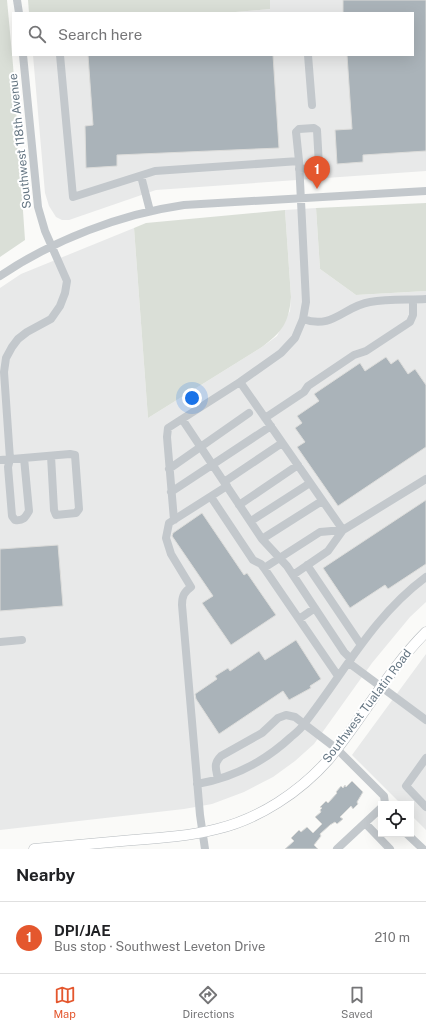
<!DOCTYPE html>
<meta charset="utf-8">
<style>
:root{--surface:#fff;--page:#f6f6f6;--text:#202124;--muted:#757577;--line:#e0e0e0;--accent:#e4572e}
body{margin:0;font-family:"Public Sans",sans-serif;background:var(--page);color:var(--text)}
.controls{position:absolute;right:12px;bottom:12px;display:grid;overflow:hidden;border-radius:0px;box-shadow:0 4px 16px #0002}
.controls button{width:36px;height:36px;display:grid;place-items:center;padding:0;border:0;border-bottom:1px solid var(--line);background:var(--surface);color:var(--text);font:20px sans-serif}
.you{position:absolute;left:192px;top:398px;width:14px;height:14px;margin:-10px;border:3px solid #fff;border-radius:50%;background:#1a73e8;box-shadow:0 0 0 6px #1a73e833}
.badge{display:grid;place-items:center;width:26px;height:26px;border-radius:50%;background:var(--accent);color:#fff;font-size:13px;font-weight:700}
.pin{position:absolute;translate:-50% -33px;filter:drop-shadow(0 1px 2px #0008)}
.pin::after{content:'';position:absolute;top:21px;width:14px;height:12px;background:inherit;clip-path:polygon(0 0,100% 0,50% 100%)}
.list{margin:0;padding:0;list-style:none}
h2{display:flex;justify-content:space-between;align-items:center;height:52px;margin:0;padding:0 16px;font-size:17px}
h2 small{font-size:13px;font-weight:400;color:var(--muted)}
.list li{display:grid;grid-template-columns:26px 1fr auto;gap:12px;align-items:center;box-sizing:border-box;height:72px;padding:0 16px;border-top:1px solid var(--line)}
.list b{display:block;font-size:15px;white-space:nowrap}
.list p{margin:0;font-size:13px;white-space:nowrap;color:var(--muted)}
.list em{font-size:13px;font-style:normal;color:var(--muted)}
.icon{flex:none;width:22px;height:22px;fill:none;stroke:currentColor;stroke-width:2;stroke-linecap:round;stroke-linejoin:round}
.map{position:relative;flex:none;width:426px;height:849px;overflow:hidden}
.search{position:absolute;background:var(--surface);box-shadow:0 4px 16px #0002;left:12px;right:12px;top:12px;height:44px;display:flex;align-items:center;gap:10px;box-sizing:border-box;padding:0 14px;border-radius:0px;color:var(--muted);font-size:15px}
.sheet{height:124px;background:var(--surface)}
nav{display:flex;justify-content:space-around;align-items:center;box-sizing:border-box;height:56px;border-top:1px solid var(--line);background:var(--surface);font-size:11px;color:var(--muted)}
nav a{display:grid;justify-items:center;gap:2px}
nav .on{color:var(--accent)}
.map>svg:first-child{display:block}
.built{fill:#e8e9e9}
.green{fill:#dadfd7}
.building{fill:#aab3b9;stroke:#dcdcda}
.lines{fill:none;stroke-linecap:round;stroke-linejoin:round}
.major-casing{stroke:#b5babe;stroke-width:11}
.minor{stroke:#c3c8cc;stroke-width:8}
.major{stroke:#fff;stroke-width:10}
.labels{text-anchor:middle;stroke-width:4;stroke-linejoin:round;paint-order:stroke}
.street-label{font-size:12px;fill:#657683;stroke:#fff}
</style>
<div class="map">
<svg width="426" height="849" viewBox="0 0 426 849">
<rect width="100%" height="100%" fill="#fafaf8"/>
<path class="built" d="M270,0H426V171L156,190L69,220H62L56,217L49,206L45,193L33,55H413V13H224L270,9Z
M316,208L320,269L356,295L426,291V602L410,617L372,663L314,744L295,761L273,777L244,792L212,804L184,809L0,830V288L21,274L134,228L148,418L262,347L277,336L290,311L291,297L285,210Z
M426,654V830L411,815V804H401L352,755Z"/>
<path class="green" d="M0,0H7L13,65L25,240L0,257Z
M28,0H270V9L224,13H29Z
M426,203V291L356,295L320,269L316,208Z
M285,210L291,297C289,323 282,332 262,347L148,418L134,228L146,223Z"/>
<path class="building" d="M343,0H426V151L363,155V162L337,164L335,130L352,129L347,55H413V13H343Z
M88,55H273L279,148L117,155V166L86,168L85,126L93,125Z
M386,357L391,364L398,359L408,374L415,369L426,385V447L338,506L297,447L305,442L295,428L302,423L297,416L319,401L314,394L360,363L365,371Z
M426,500V564L388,589L385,585L350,608L323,568Z
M202,513L244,575L247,573L276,615L231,645L202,603L213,596L172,536L173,533Z
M58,545L63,606L0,611V549Z
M296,640L321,679L310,686L311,688L289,700L283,691L219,734L196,699L195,694L217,679L215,676L228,668L230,671L259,651L265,660Z
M352,781L363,792L357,802L358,804L353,809L351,806L340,817L343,819L337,824L335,822L330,825L320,834L321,836L314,845L318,849H285L294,841L291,838L299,830L301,832L307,827L313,833L322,824L315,817L321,812L320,810L322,808L320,807L326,801L328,803L337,793L336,792L341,786L343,788L345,785L346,787Z"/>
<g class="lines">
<defs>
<path id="major" d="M34,849C67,846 100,843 133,840C161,838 190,836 217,829C259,819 300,792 329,759C363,718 388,670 426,632"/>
</defs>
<use href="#major" class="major-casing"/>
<path class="minor" d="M17,0L19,13
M23,55L38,207L45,231L67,281L65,293L60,306L51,319L27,332L18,339L12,347L6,358L4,372L10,459L8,467L12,516L15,520C23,521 25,518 29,511L24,458
M60,55L73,197L155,171L299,161L306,302L303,319L295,338L281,353L240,382L182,419L262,539L287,566L344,652L351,659
M308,55L312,105
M299,161L296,132L299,129L314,128L317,130L319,166L317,168L299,169
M141,176L150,211
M0,276C53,240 121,214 184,205L426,191
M303,319C333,330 344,306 370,302C388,299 408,300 426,299
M240,382L343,530L328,551L293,575
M265,418L304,392L308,386L354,355L366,351L410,322L413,315V300
M0,460L70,454L75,455L79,509L76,513L56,515L54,510L51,456
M169,469L249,413
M224,482L282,443
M171,492L271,426
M211,497L253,560L261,564L264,568L338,676
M239,505L298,465
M174,520L167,437L168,428L182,419
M251,521L310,483
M262,539L322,501
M307,565L361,645
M264,568L320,532L343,530L426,479
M299,619L315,608
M0,642L22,640
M349,663L426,720
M426,758L406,786L426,807
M218,779C216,769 213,764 221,756L262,733L278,718L286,715L295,717L337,749L384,796L385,803L384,804
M197,784C232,778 265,761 291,737C296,733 301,729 304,724C344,673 373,616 426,577
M365,823L390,849
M407,834L423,849
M205,849L200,815L182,605C182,596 184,592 191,587L171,554L166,538L169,523L227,486
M337,849L381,808"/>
<use href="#major" class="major"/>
</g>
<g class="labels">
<g class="street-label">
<text transform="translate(20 141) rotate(-96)" y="4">Southwest 118th Avenue</text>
<text transform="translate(367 706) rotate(-53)" y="4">Southwest Tualatin Road</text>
</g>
</g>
</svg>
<div class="controls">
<button><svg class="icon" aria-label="locate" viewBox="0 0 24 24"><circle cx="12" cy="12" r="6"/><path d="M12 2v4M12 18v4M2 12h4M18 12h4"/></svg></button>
</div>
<div class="you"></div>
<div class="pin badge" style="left:317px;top:189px">1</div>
<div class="search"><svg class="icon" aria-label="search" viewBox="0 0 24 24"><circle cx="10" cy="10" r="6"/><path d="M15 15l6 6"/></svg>Search here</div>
</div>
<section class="sheet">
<h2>Nearby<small></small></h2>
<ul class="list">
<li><span class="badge">1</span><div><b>DPI/JAE</b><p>Bus stop · Southwest Leveton Drive</p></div><em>210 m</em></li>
</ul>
</section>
<nav>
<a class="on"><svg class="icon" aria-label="map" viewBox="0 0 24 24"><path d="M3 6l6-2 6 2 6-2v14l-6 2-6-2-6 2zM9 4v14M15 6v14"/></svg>Map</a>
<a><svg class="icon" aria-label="directions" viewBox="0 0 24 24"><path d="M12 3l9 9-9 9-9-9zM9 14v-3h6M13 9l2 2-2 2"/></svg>Directions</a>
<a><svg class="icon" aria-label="saved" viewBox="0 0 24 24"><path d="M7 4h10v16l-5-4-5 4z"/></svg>Saved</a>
</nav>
